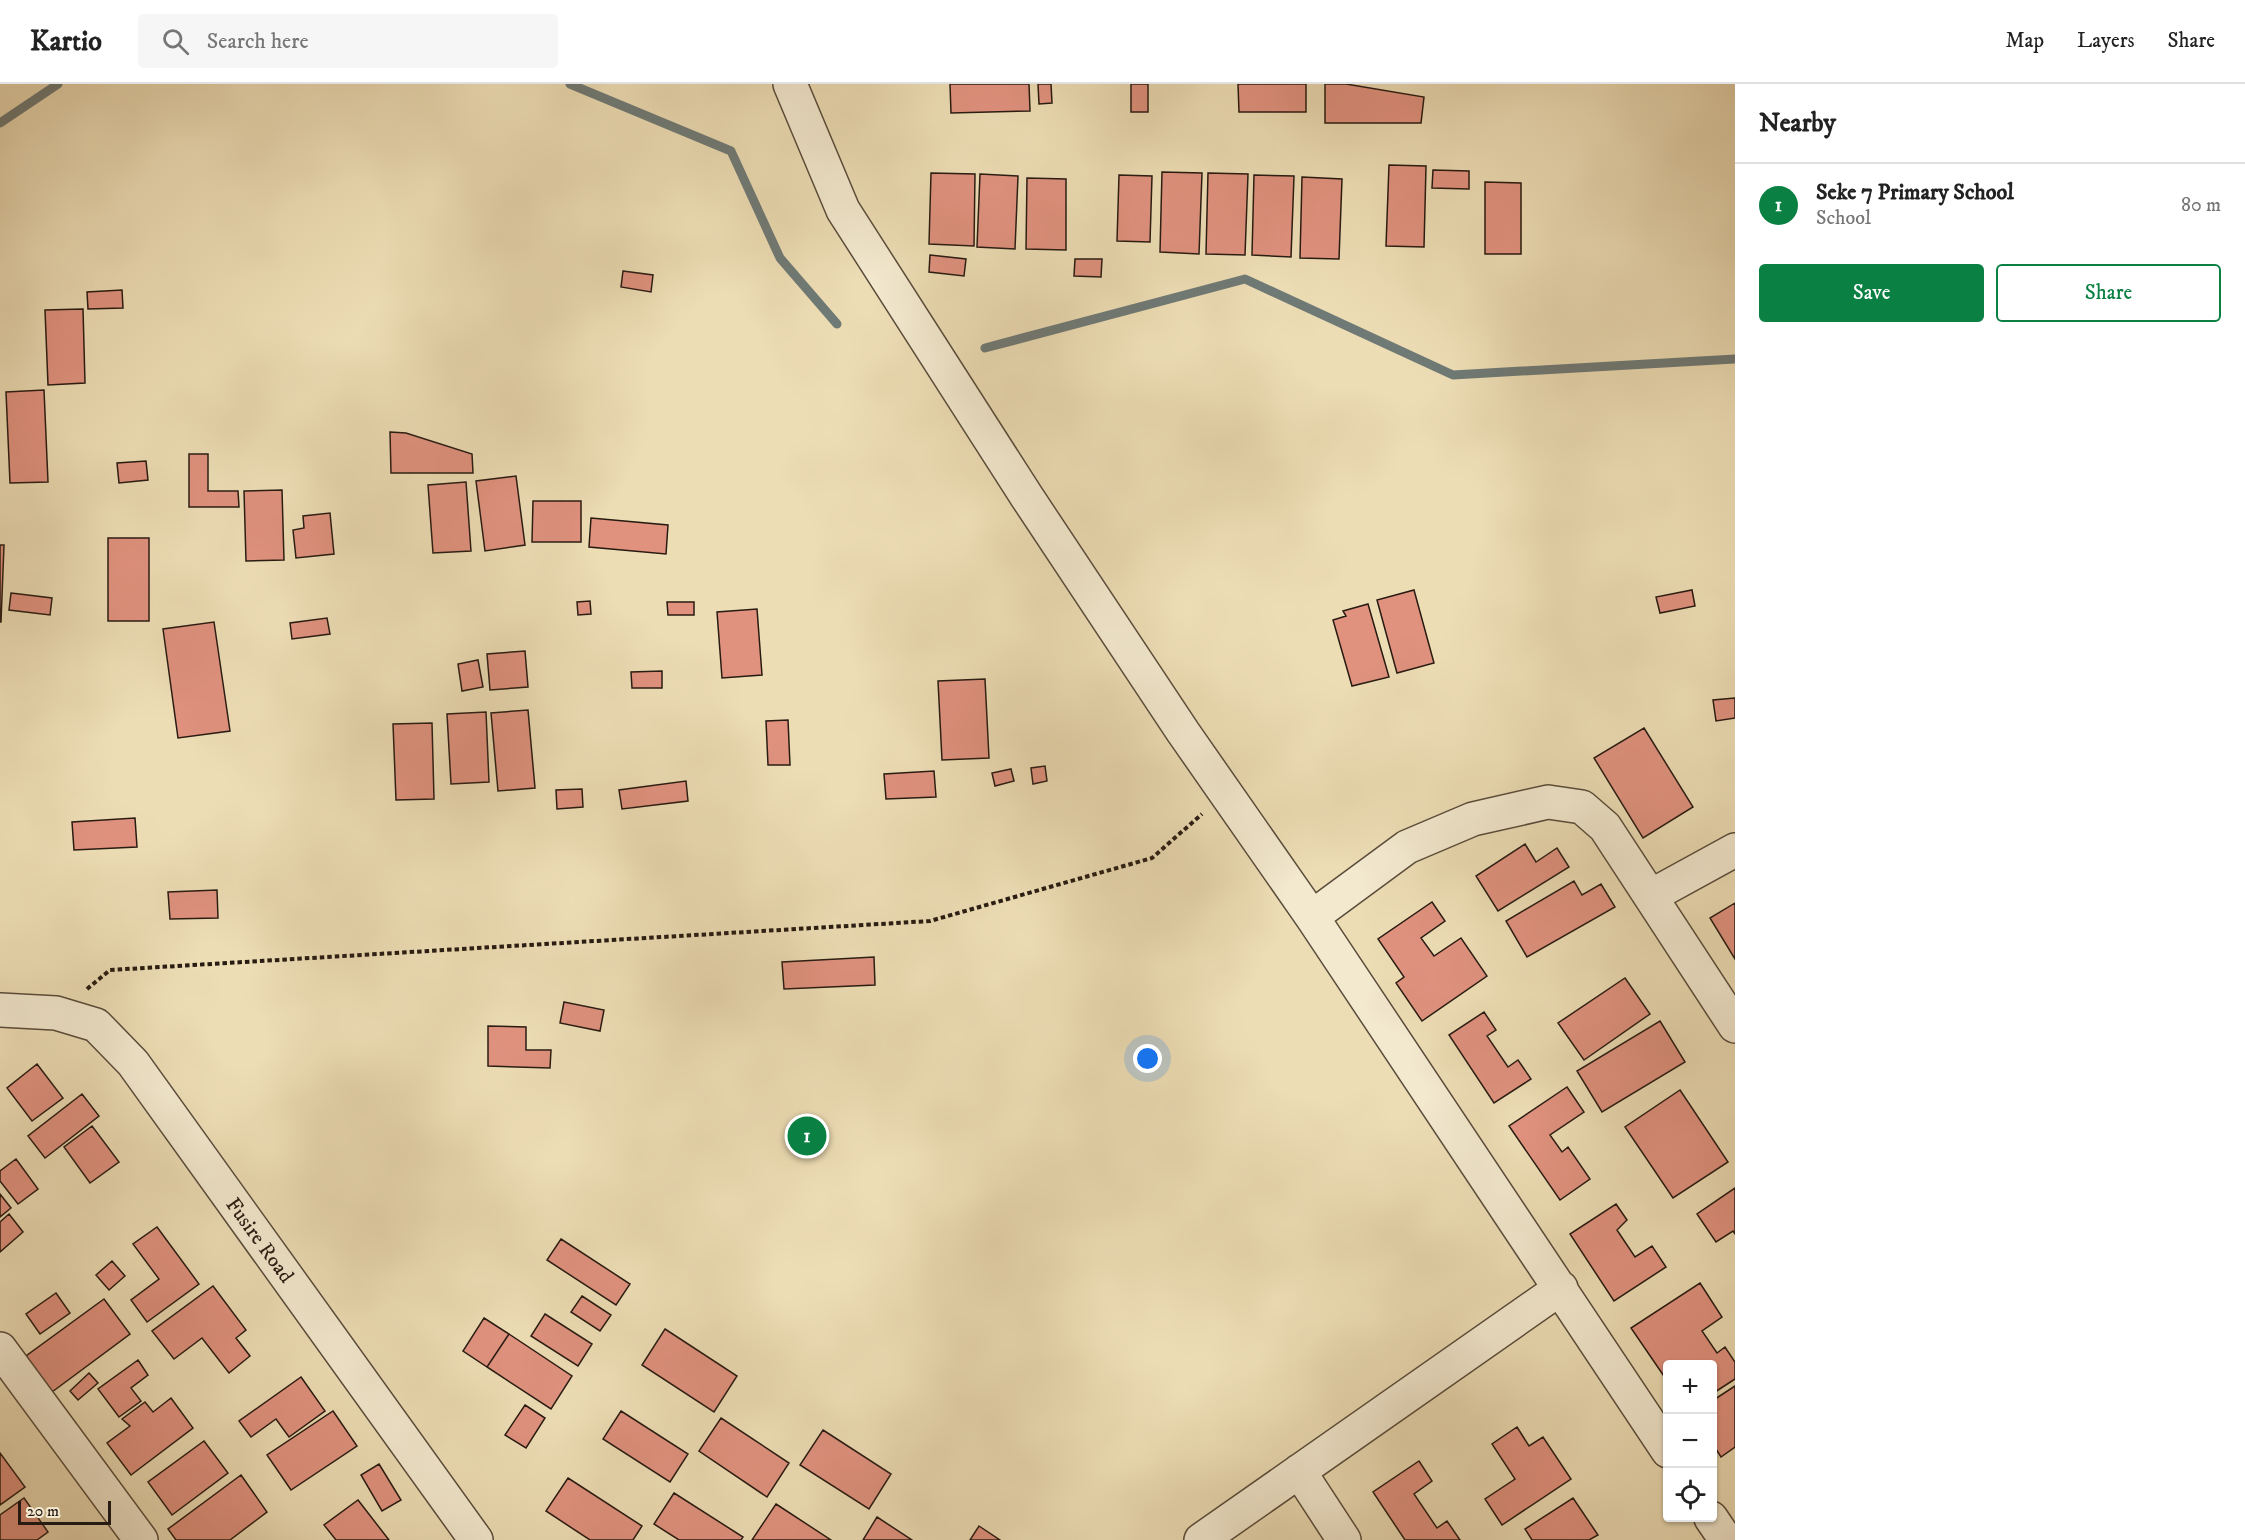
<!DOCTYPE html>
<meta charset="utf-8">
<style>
:root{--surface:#fff;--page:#f6f6f6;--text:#222;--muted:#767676;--line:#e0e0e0;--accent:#0b8043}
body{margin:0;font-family:"IM FELL DW Pica",serif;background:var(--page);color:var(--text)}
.controls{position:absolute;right:18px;bottom:18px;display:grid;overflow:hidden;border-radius:6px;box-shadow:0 2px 4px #0004}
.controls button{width:54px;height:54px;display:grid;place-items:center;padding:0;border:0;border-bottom:2px solid var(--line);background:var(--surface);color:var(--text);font:30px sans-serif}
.scale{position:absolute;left:18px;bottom:15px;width:93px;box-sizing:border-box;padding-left:6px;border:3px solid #281b12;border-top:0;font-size:16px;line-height:21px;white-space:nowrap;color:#281b12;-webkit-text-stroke:4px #f3e9cf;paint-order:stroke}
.you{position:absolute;left:1148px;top:975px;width:21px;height:21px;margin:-15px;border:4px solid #fff;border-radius:50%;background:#1a73e8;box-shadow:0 0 0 9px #1a73e833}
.badge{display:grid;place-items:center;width:39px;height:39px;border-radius:50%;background:var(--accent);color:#fff;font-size:20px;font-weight:700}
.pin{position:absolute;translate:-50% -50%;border:3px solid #fff;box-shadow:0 2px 6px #0006}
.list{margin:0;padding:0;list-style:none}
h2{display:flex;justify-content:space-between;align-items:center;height:78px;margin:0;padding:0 24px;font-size:26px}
h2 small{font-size:20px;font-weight:400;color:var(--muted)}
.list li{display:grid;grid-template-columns:39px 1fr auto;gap:18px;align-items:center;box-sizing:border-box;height:84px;padding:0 24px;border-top:2px solid var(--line)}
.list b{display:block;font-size:22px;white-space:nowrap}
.list p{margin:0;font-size:20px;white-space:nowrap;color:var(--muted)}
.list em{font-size:20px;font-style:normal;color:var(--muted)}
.actions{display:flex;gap:12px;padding:18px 24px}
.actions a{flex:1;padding:14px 0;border:2px solid var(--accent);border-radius:6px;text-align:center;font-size:21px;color:var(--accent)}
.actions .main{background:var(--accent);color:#fff}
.icon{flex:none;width:33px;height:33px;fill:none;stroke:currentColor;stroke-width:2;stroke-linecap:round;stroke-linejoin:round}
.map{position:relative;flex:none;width:1735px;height:1456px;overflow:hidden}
header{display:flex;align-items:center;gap:36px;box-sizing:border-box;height:84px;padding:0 30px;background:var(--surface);border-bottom:2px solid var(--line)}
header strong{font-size:28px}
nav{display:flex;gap:33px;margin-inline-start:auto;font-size:21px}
.search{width:420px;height:54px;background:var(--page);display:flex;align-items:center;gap:15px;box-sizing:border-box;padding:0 21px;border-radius:6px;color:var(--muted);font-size:22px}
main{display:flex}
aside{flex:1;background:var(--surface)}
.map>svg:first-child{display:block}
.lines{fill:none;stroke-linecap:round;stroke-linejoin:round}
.stream{stroke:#6f7a76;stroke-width:9}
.building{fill:#e0927f;stroke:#281b12;stroke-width:1.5}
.street-casing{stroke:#594c3b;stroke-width:36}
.path{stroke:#281b12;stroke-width:4;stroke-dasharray:4.5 3;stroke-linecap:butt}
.street{stroke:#f3e9cf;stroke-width:33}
.labels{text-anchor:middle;stroke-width:4.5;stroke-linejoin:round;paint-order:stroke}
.street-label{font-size:21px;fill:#281b12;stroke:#f3e9cf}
</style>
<header>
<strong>Kartio</strong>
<div class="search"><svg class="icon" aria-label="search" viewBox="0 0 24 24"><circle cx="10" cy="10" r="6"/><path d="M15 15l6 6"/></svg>Search here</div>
<nav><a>Map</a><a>Layers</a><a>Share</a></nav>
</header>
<main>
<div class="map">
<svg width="1735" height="1456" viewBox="0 0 1735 1456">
<rect width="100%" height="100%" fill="#edddb5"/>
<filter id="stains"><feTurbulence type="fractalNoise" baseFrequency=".00333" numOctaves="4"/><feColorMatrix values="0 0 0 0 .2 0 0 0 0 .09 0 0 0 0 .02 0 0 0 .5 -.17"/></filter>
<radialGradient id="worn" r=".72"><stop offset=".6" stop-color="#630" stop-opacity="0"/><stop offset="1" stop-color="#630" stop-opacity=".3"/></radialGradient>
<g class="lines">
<path class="stream" d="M570,0L731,67L780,174L837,240
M0,39L58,0
M985,264L1245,195L1453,291L1735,275"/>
</g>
<path class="building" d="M950,0H1029L1030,27L951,29Z
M1038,0H1051L1052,19L1039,20Z
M1131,0H1148V28H1131Z
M1238,0H1306V28H1239Z
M1325,0H1346L1424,13L1421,39H1325Z
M1389,81L1426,82L1424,163L1386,162Z
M1433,86L1469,87V105L1432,104Z
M1162,88L1202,89L1199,170L1160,168Z
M931,89L975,90L974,162L929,160Z
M1208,89L1248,90L1245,171L1206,170Z
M980,90L1018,92L1015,165L977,163Z
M1119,91L1152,92L1150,158L1117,157Z
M1254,91L1294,92L1291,173L1252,171Z
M1302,93L1342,95L1339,175L1300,174Z
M1027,94L1066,95V166L1026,165Z
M1485,98L1521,99V170H1485Z
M930,171L966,175L964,192L929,188Z
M1075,175H1102L1101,193L1074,192Z
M623,187L653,191L651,208L621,203Z
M122,206L123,224L88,225L87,208Z
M83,225L85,299L48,301L45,226Z
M44,306L48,398L10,399L6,308Z
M390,348L406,349L472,370L473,389H391Z
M189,370H208V407H238L239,423H189Z
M146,377L148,396L119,399L117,379Z
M516,392L525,461L485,467L476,397Z
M466,398L471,467L433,469L428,401Z
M282,406L284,476L246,477L244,407Z
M533,417H581V458H532Z
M330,429L334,470L296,474L293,446L304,444L303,432Z
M591,434L668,441L666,470L589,463Z
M108,454H149V537H108Z
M0,461H4L1,538H0Z
M1414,506L1434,579L1397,589L1377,516Z
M1692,506L1695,522L1660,529L1656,513Z
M11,509L52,514L50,531L9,526Z
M590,517L591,530L578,531L577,518Z
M667,518H694V531H668Z
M1368,520L1389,593L1352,602L1333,536L1346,532L1343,527Z
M757,525L762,591L722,594L717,528Z
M327,534L330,550L292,555L290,539Z
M214,538L230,647L178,654L163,545Z
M525,567L528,603L490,606L487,570Z
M478,576L483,603L462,607L458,580Z
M662,587V604H632L631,588Z
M985,595L989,674L942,676L938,597Z
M1735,614V634L1716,637L1713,616Z
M528,626L535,704L498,707L491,629Z
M486,628L489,698L451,700L447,630Z
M788,636L790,681H768L766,637Z
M432,639L434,715L396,716L393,640Z
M1644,644L1693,723L1643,754L1594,674Z
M1045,682L1047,697L1033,700L1031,684Z
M1011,685L1014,697L995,702L992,689Z
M934,687L936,713L886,715L884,690Z
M686,697L688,717L622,725L619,706Z
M582,705L583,723L557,725L556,706Z
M135,734L137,763L74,766L72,738Z
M1525,760L1536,778L1557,764L1569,783L1498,827L1476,792Z
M1574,797L1582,811L1601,800L1615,823L1527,873L1506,837Z
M217,806L218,834L170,835L168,808Z
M1432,818L1445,837L1421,854L1434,872L1461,854L1487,892L1422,937L1396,899L1404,893L1378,855Z
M1735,819V875L1710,834Z
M874,873L875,901L784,905L782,878Z
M1625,894L1650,930L1584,976L1558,939Z
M564,918L604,926L600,947L560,939Z
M1484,928L1496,946L1487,952L1508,983L1518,976L1531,995L1494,1019L1449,951Z
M1660,937L1685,978L1602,1028L1577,987Z
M488,942L526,943V966H551L550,984L488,982Z
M37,980L63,1014L32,1037L7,1004Z
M1567,1003L1584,1028L1550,1051L1562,1068L1568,1063L1590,1095L1560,1116L1509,1042Z
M1680,1006L1728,1078L1673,1114L1625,1043Z
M82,1010L99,1032L45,1074L28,1052Z
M92,1042L119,1078L90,1099L64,1063Z
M16,1075L38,1105L18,1120L0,1097V1087Z
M1735,1104V1150L1733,1147L1716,1158L1697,1130Z
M0,1110L11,1124L0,1133Z
M1616,1120L1627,1136L1617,1146L1635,1173L1652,1162L1666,1183L1614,1217L1570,1150Z
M9,1130L23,1148L0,1168V1138Z
M157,1143L199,1200L147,1238L131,1216L159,1195L133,1160Z
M561,1155L630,1200L616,1221L547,1176Z
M112,1177L125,1192L109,1206L96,1191Z
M1700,1199L1722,1233L1702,1247L1717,1269L1725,1263L1735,1278V1295L1712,1310V1280H1668V1298L1631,1244Z
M213,1202L246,1246L236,1254L250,1272L229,1289L202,1254L174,1275L152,1247Z
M56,1209L70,1229L40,1250L26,1230Z
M582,1212L611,1231L600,1247L571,1228Z
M104,1215L130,1250L52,1308L26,1272Z
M545,1230L592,1260L578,1282L531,1252Z
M484,1234L509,1250L487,1283L463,1267Z
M665,1245L737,1292L714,1328L642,1281Z
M509,1250L572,1292L551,1325L487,1283Z
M138,1276L148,1291L131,1304L141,1317L119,1333L98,1305Z
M89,1289L98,1299L78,1316L70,1307Z
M301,1293L325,1327L289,1353L276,1335L251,1353L239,1337Z
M1735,1302V1363L1721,1373L1712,1359V1317Z
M171,1314L193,1344L131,1391L107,1359L130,1342L122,1335L145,1318L153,1328Z
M525,1321L545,1334L526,1364L505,1351Z
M333,1327L357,1362L291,1406L267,1371Z
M621,1327L688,1370L670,1398L603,1355Z
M721,1334L789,1379L767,1413L699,1367Z
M1517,1343L1529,1362L1543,1353L1571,1395L1502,1441L1485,1415L1515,1395L1492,1360Z
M823,1346L891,1390L869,1425L800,1381Z
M204,1357L228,1389L172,1431L148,1398Z
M0,1369L25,1403L0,1421Z
M1419,1377L1432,1397L1414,1410L1437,1444L1447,1437L1460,1456H1405L1373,1408Z
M379,1380L401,1416L382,1427L361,1391Z
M241,1391L267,1428L230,1456H176L168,1445Z
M568,1394L642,1442L633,1456H590L546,1427Z
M674,1409L743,1453L741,1456H679L654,1440Z
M24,1414L48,1448L37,1456H0V1431Z
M1573,1414L1598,1451L1589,1456H1532L1525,1445Z
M358,1416L389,1456H336L324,1441Z
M776,1420L831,1456H752Z
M877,1433L912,1456H863Z
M979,1442L1000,1456H970Z"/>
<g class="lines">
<defs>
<path id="street" d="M790,0L843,126L1027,413L1183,648L1312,833L1668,1367
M1651,812L1735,766
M1312,833L1407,763L1473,735L1548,718L1582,723L1605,743L1735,942
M0,926L56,929L96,941L133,979L476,1456
M0,1265L141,1456
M1299,1387L1344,1456
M1711,1434L1726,1456
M1201,1456L1561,1204"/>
</defs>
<use href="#street" class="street-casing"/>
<path class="path" d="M87,905L110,886L930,837L1152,774L1202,730"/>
<use href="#street" class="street"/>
</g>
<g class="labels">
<g class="street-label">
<text transform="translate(260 1156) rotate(54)" y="7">Fusire Road</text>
</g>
</g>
<rect width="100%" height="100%" filter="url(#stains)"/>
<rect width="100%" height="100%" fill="url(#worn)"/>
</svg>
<div class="controls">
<button>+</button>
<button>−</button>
<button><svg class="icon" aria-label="locate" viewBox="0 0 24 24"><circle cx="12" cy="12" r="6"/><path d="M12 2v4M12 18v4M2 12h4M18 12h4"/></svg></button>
</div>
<div class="scale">20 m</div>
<div class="you"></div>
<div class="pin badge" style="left:807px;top:1052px">1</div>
</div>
<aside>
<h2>Nearby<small></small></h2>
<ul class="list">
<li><span class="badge">1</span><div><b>Seke 7 Primary School</b><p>School</p></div><em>80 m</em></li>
</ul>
<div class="actions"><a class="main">Save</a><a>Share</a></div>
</aside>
</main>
